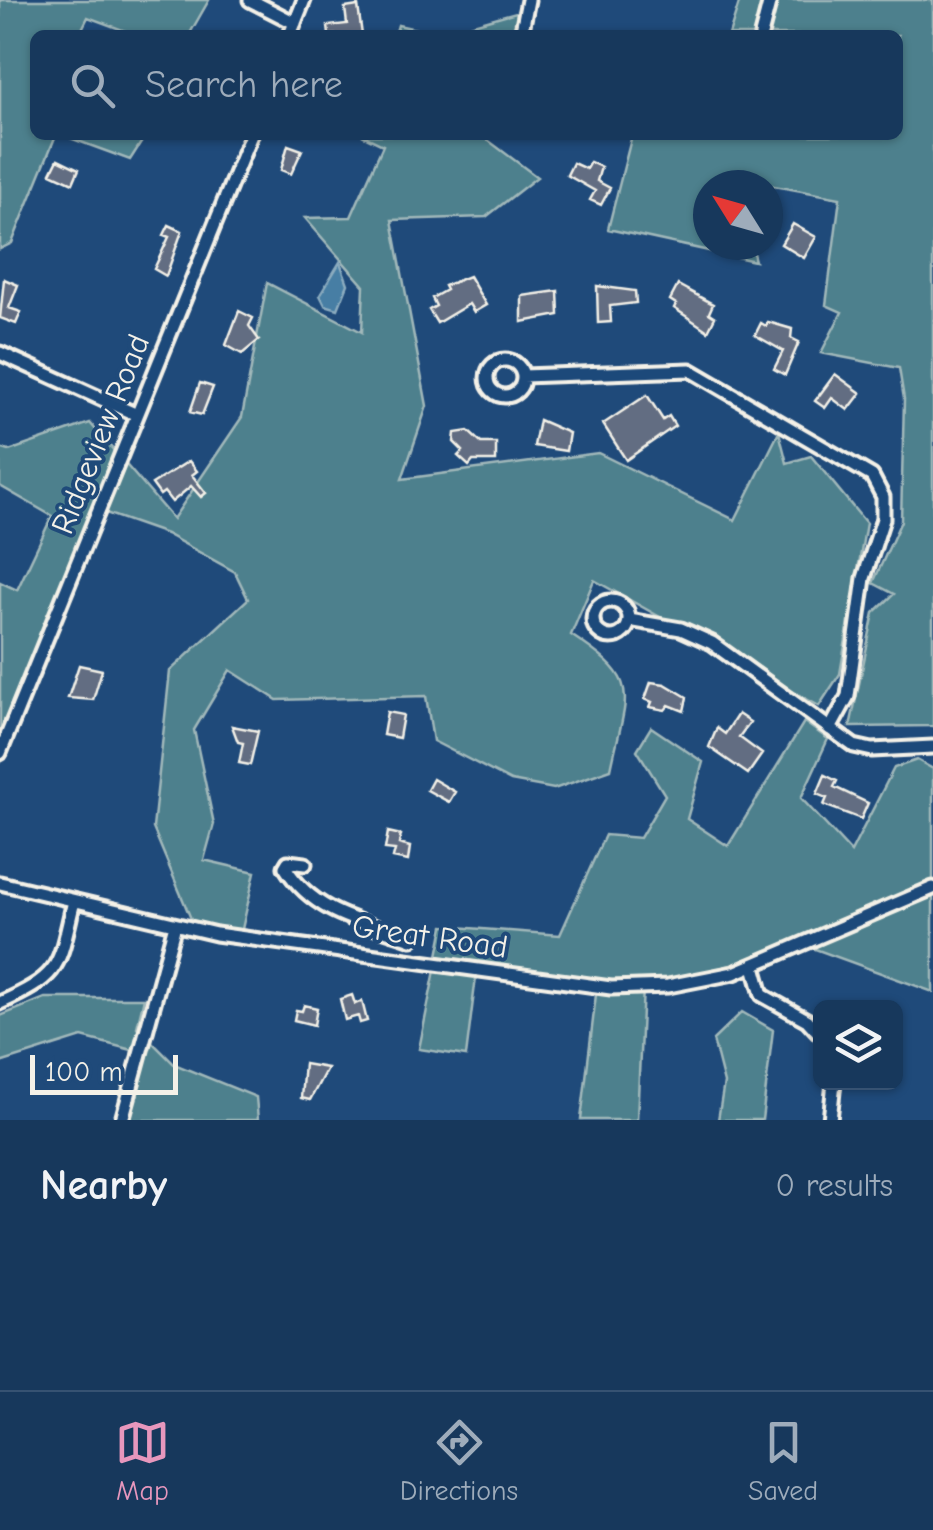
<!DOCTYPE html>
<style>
:root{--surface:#17385c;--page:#203f62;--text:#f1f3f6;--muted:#9eacbb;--line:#365272;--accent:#e797bd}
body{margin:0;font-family:"Comic Neue",sans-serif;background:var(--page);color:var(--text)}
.controls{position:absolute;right:30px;bottom:30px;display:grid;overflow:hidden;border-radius:15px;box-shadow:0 2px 8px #0004}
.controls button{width:90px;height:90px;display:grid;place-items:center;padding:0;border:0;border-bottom:2px solid var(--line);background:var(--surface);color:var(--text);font:50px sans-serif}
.compass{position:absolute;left:693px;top:170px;width:90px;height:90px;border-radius:50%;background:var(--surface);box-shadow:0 2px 8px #0004;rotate:307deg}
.scale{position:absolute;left:30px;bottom:25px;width:148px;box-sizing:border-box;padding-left:10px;border:5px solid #f4f1e8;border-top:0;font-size:28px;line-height:35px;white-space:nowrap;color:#f4f1e8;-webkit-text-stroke:8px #1f4a7a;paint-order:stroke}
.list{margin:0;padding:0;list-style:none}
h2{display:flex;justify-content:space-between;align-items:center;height:130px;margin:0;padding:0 40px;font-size:42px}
h2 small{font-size:32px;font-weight:400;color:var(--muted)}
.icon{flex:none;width:55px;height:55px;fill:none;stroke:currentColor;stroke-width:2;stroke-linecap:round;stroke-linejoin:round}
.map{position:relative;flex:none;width:933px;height:1120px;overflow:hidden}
.search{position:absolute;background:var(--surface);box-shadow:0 2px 8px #0004;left:30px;right:30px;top:30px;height:110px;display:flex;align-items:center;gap:25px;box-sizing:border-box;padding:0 35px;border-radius:15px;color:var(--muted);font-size:38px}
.sheet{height:270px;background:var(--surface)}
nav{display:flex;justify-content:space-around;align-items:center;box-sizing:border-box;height:140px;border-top:2px solid var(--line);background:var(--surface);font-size:28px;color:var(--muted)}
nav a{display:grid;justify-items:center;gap:5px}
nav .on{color:var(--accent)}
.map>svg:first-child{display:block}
.green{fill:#4e808d;stroke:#a1b8ba;stroke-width:2.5}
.water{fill:#477ea4;stroke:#8cacbf;stroke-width:2.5}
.building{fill:#626d82;stroke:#f4f1e8;stroke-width:2.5}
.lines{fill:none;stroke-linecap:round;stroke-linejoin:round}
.minor-casing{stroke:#f4f1e8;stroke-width:19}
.minor{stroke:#1f4a7a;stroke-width:11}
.labels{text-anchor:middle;stroke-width:8;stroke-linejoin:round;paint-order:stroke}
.street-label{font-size:32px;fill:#f4f1e8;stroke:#1f4a7a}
</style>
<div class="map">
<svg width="933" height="1120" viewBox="0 0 933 1120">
<rect width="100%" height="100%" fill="#1f4a7a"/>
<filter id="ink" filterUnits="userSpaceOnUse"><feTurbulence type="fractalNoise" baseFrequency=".01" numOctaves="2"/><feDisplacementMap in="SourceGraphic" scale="20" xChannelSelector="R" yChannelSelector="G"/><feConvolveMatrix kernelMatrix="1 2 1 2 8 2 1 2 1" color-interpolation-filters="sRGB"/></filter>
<g filter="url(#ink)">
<path class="green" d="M0,0H209L189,35H136L88,17L79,35H35V135H56L12,243L0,249Z
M740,0H933V726L850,727L874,613L894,594L873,583L901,521L904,399L899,368L821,353L842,312L826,305L840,198L736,179V185H708V245H751L755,261L608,229L632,135H898V35H729Z
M523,10L525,35H395L398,25L438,34Z
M62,135H146L130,160Z
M362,135H481L537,177L486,217L392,220L427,406L402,479L598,453L735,520L779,432L787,463L811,456L866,523L840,674L819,706L594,580L571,635C644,683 627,691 611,769L554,789L511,781L433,741L426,696L277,700L230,670L194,730L214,824L204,860L255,872L240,938L194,926L153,828L170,671L248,599L235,572L166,534L103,512L0,746V582L17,590L52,516L0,486V448L9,451L90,423L173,519L242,417L267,283L362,332L364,286L305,218L351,217L383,145Z
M804,722L828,739L801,798L851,852L894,768L917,760L933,769V992L807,946L643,987L637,1120H581L597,986L477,969L466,1056L419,1049L444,926L560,935L605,835L640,838L665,795L637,750L651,727L703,762L687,819L728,846Z
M45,998H144L137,1027L174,1064L256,1097L258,1120H132L124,1109L132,1050L82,1037L0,1063V1016Z
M742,1012L773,1030L762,1120H718L724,1083L713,1040Z"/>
<path class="water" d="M340,262L348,284L338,309L325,305L320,295Z"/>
<path class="building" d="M358,6L362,35H329L328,26L347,24L345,8Z
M288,145L302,150L291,174L281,170Z
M58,159L79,169L73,183L51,173Z
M590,162L601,167L597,181L610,188L601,205L590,200L595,191L567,175L573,163L586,169Z
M793,224L816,237L804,258L781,244Z
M169,225L182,231L166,276L154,269L169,237L164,235Z
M469,276L486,305L474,312L469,304L437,323L429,310L436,306L432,298L446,290L444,286Z
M4,279L18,285L9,308L21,312L16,324L0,318Z
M678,285L713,304L709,313L715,317L708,331L674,308L676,304L670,300Z
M597,286L635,291L636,303L610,306L611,322L598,323Z
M558,291L559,315L522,322V296Z
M239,311L253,318L249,326L259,340L242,354L226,345Z
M768,322L792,329L791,338L799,342L785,375L774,369L783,351L755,335L761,323L766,326Z
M835,374L861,393L848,410L832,398L825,408L815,401Z
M200,383L213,387L202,415L190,412Z
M647,395L663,420L669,416L675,426L626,460L603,424Z
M539,420L569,433L566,451L534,446Z
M468,431L481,443H496V461H473L469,466L458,456L463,451L454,442L455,433Z
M189,461L197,471L192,475L206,493L201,497L191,486L172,502L164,492L160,495L152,484Z
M79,665L102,670L93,700L68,698Z
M651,682L665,684L687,697L684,711L669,705L665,710L650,707L652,702L645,699Z
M387,712L403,715L399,738L383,735Z
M738,714L750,722L739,737L762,754L748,774L709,747L717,728L725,734Z
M232,726L258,731L250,765L239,763L243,743L238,742Z
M825,775L837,781L834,787L868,803L861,819L824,805L827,798L817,794Z
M433,779L455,792L449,802L427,790Z
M388,832L401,835L399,844L410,847L408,861L393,858L395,850L385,849Z
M352,995L355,1004L362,1001L367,1021L360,1023L358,1016L345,1020L340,999Z
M304,1005L317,1008L314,1025L294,1020L296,1010L302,1011Z
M304,1064L327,1068L310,1100L301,1098Z"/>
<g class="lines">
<defs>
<path id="minor" d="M250,0L295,23
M290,35L304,0
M521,35L528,0
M761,35L770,0
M0,353L137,415
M487 378a18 18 0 1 1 36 0a18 18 0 1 1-36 0Z
M523,376L690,370L872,476L883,497V519L864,578L848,696L830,729
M593 619a18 18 0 1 1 36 0a18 18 0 1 1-36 0Z
M629,620L681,629L712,643L854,746L872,750L933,747
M0,753L251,135
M305,864L288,862L285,867C315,915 364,922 412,939
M0,883L216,934L611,988L668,986L734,973L933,888
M754,966L762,995L807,1020L820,1034
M0,1003C64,974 58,966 74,901
M122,1120L175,925
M830,1120L834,1082"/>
</defs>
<use href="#minor" class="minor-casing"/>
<use href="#minor" class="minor"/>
</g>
</g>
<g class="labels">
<g class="street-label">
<text transform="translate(100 434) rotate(-68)" y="11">Ridgeview Road</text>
<text transform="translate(430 936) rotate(8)" y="11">Great Road</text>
</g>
</g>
</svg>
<div class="controls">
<button><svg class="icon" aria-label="layers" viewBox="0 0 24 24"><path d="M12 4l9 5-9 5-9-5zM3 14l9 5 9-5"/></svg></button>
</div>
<svg class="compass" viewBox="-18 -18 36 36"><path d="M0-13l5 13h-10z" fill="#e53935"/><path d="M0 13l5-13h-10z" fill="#9eacbb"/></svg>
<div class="scale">100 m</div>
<div class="search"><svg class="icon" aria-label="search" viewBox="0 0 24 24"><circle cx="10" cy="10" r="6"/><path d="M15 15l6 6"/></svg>Search here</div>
</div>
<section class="sheet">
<h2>Nearby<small>0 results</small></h2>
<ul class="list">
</ul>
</section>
<nav>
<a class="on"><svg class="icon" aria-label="map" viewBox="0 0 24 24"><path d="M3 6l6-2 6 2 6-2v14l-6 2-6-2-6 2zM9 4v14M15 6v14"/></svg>Map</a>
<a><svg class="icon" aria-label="directions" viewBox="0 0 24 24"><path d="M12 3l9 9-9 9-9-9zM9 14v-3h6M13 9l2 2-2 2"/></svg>Directions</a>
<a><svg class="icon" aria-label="saved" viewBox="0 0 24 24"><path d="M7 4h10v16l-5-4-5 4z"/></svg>Saved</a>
</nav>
